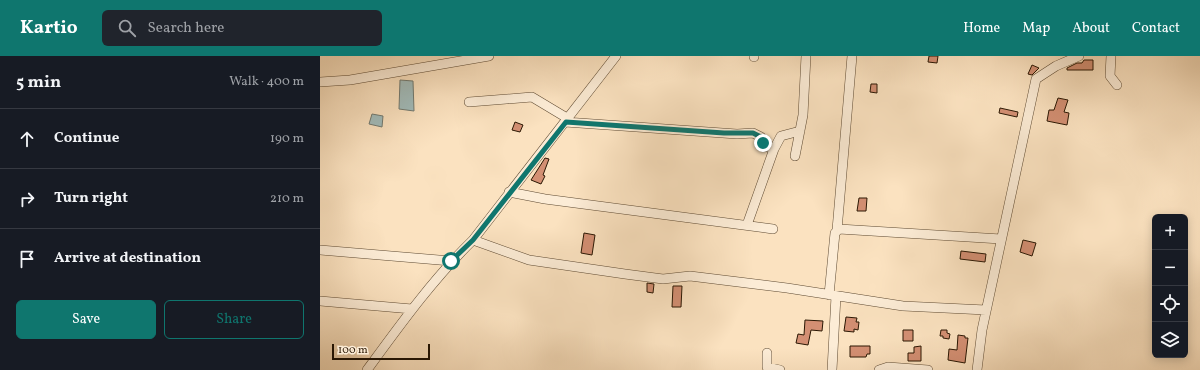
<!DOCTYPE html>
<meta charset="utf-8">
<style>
:root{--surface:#171b24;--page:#20242c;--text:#f1f3f6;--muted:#9ea1a6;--line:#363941;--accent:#0f766e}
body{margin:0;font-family:Vollkorn,serif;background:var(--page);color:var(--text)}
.controls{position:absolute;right:12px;bottom:12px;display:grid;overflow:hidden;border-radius:6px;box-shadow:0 2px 10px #0003}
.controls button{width:36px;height:36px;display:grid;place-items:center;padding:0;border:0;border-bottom:1px solid var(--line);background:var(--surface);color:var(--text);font:20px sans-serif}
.scale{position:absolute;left:12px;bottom:10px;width:98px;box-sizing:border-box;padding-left:4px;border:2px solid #2a1703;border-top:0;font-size:11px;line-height:14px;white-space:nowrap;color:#2a1703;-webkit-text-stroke:3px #fcecd6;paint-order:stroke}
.stop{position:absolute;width:12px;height:12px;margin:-9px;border:3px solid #0f766e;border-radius:50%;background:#fff}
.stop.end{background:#0f766e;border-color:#fff;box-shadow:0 1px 4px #0008}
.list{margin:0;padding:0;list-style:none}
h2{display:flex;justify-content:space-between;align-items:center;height:52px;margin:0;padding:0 16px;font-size:17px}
h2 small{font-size:13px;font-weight:400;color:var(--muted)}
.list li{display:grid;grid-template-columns:26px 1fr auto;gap:12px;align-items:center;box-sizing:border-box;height:60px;padding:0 16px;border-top:1px solid var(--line)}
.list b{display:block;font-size:15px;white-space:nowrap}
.list em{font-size:13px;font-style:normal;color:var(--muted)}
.actions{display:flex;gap:8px;padding:12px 16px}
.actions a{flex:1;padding:9px 0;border:1px solid var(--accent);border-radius:6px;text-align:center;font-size:14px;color:var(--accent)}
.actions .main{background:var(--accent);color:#fff}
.icon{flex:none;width:22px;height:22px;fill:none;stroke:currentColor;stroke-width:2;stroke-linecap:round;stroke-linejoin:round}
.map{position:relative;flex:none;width:880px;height:314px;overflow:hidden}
header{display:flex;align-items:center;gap:24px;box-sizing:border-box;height:56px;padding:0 20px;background:var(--accent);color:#fff}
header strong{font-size:19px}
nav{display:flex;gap:22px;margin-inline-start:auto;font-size:14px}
.search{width:280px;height:36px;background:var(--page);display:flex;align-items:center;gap:10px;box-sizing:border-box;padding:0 14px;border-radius:6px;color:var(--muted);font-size:15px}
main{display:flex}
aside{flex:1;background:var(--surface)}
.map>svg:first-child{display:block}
.water{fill:#a2bcbb;stroke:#727a71}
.building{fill:#d38f73;stroke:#2a1703}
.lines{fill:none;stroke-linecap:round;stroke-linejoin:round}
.minor-casing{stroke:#5e4a32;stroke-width:10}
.minor{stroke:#fcecd6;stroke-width:9}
.route{stroke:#0f766e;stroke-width:5}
</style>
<header>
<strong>Kartio</strong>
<div class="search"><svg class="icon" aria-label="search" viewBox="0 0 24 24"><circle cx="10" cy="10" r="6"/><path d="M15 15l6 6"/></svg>Search here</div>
<nav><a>Home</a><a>Map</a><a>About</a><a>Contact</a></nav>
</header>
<main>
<aside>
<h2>5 min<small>Walk · 400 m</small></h2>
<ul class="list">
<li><svg class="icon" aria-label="ahead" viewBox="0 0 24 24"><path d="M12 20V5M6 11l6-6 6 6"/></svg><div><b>Continue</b></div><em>190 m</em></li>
<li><svg class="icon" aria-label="right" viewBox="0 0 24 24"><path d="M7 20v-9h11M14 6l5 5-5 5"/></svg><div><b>Turn right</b></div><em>210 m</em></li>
<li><svg class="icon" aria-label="arrive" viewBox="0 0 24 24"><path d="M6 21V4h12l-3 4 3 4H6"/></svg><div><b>Arrive at destination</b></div></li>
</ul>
<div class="actions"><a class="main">Save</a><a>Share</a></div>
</aside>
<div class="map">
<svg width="880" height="314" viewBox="0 0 880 314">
<rect width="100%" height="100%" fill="#fbe2c0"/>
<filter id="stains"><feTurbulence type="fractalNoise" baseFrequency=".005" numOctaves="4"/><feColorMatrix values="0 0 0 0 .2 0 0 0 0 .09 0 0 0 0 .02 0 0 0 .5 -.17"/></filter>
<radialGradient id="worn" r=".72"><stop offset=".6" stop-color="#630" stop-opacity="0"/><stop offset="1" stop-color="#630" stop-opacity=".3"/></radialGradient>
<path class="water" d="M80,24L93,25L94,55L79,53Z
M52,58L63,60L62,71L49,68Z"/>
<path class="building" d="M609,0H618L617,7L608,6Z
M764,4H773V14H747V12L757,7H762Z
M712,9L719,12L712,19L708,18Z
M551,28H557V37L550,36Z
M738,42L748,44L744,56L749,57L747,69L727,65L729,54H734Z
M680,52L698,56L697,61L679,57Z
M195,66L203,69L200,76L192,74Z
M225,102L229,103L223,119L225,120L221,128L211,124Z
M539,142H547L546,155H537Z
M264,177L275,179L272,199L261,197Z
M703,184L716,187L712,200L700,196Z
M641,195L666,198L665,206L640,203Z
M327,227L334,228L333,237L327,236Z
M353,230H362L361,251H352Z
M526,261L537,262L536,266H539L538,274L534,273V276L524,275Z
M485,264L503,265L502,275L491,274L488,289L476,287L478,278L484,279Z
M583,274H593V285H583Z
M621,274H627V277L630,278L629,283L623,282V280H620Z
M638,279L645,280V282H648L645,307L628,304L629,293L637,294Z
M530,290H550V298H547L546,301H530Z
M601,290V305H588V297H594V291Z"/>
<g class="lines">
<defs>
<path id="minor" d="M791,0L790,20L797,29
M434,1V0
M0,26L30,24L169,0
M149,46L212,41L247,62
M245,66L417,78L433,77L441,81L445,90L454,93L461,80L480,75
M475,100L483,59L486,0
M189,136L225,143L453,173
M427,169L454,93
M517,174L532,0
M153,184L209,204L305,218L343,223L370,220L467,232L583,250L666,254
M0,194L131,205
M509,239L515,177L519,173L681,183
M0,245L92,253
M447,297V311L460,314
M47,314C80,269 113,223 153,184L296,0
M512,314L516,240
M559,314L568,311L608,314
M657,314L662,274L716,23L736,10L759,0"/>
</defs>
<use href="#minor" class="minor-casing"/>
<use href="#minor" class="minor"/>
</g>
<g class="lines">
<path class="route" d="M131,205L153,184L246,66L404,77H433L441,81L443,87"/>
</g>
<rect width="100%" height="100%" filter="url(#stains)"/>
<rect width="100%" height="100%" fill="url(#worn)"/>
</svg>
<div class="controls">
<button>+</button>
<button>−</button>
<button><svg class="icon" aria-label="locate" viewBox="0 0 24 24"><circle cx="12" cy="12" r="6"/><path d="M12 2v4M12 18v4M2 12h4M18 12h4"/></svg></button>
<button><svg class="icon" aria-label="layers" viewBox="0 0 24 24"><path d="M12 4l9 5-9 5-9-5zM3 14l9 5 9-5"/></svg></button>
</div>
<div class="scale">100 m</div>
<div class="stop" style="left:131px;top:205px"></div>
<div class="stop end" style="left:443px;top:87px"></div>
</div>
</main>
